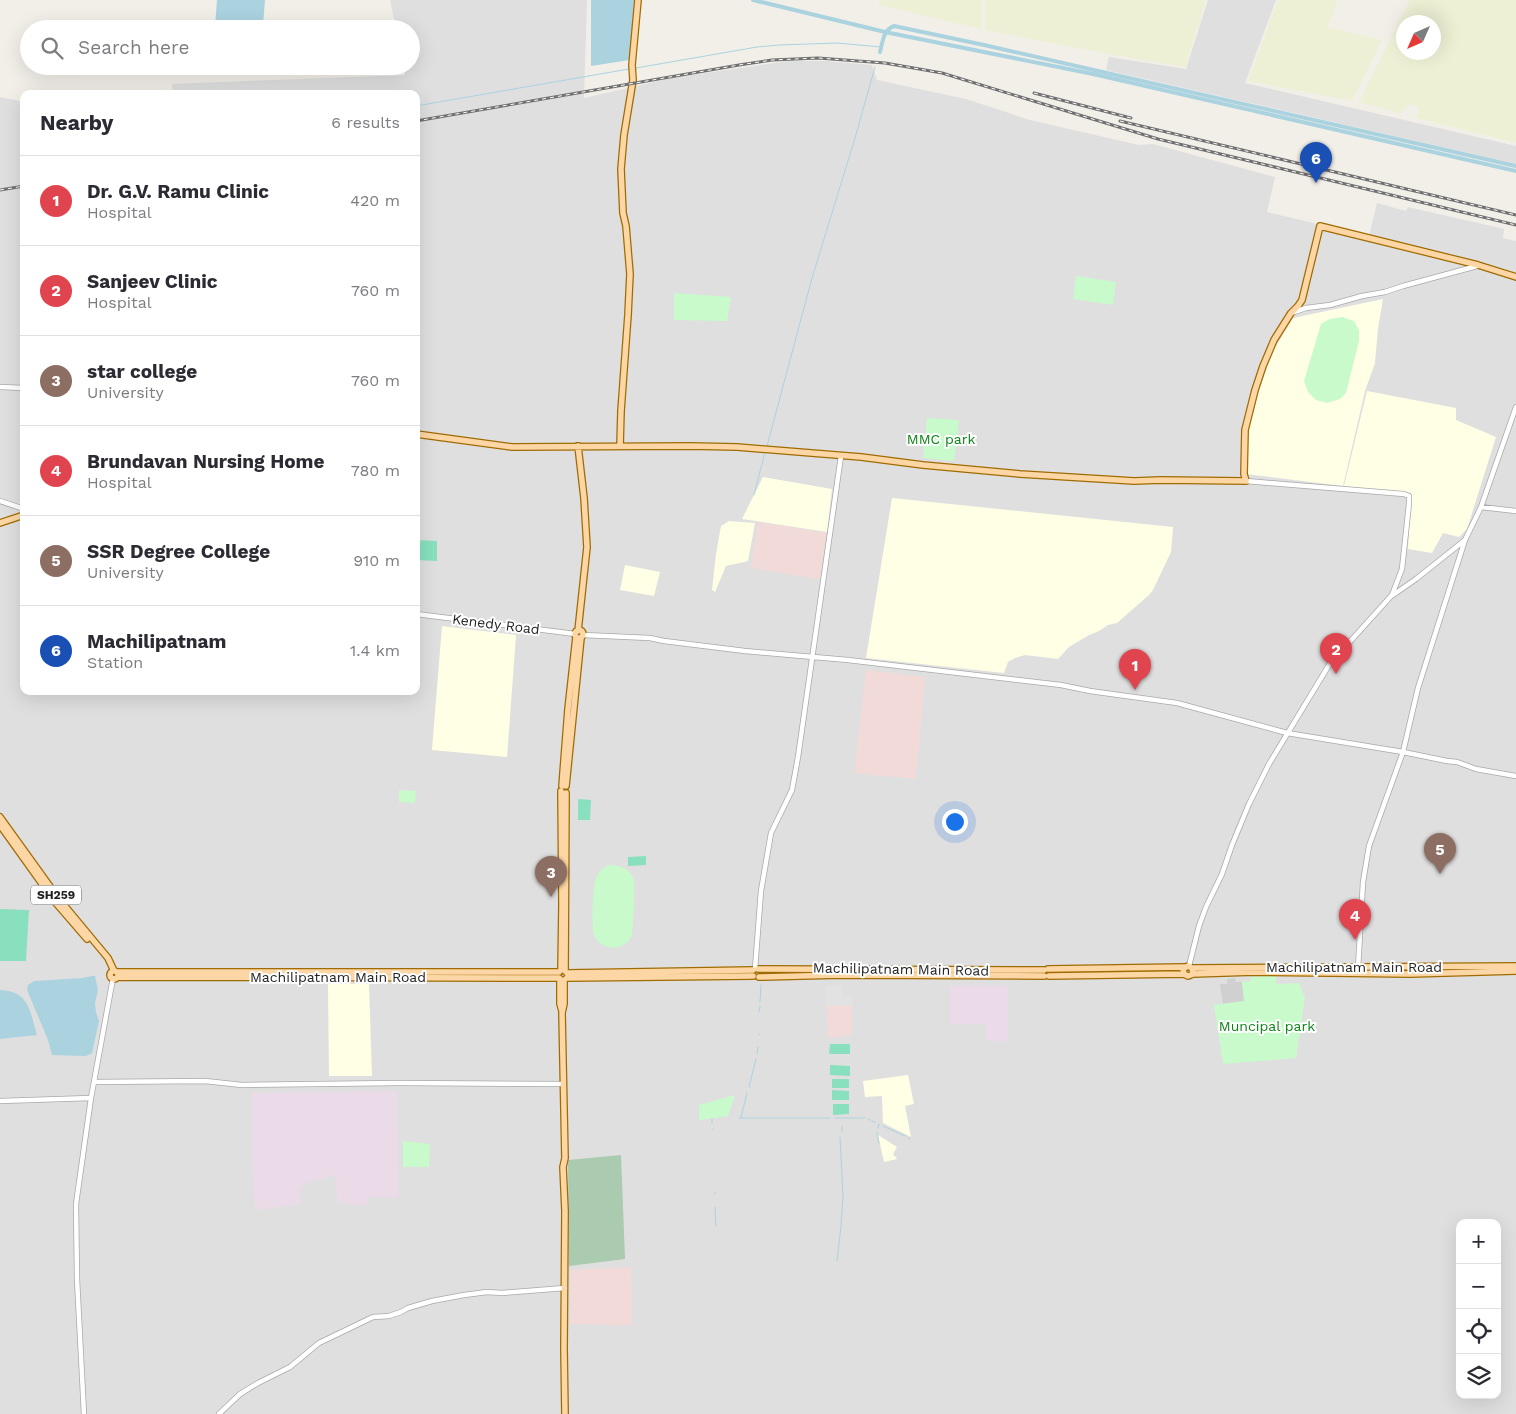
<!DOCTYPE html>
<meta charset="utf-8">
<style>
:root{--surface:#fff;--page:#f7f7f7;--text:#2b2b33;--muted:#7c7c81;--line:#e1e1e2;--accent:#d40000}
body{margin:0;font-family:"Work Sans",sans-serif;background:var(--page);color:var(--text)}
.controls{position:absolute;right:15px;bottom:15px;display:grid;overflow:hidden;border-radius:10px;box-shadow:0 5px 20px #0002}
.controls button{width:45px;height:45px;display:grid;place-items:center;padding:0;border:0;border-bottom:1px solid var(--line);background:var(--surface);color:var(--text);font:25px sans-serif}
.compass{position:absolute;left:1396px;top:15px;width:45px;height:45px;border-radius:50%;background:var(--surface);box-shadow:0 5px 20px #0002;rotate:225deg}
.you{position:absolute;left:954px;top:821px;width:18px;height:18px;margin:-12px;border:4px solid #fff;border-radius:50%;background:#1a73e8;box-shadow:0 0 0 8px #1a73e833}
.badge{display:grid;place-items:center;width:32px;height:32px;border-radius:50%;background:var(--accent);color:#fff;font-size:16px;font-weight:700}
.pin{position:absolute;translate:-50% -41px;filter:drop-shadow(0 1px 2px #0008)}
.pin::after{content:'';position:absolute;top:26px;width:18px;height:15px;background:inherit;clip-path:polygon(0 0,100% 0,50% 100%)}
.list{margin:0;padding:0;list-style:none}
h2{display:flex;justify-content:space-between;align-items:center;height:65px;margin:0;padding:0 20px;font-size:21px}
h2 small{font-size:16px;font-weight:400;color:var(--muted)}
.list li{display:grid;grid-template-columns:32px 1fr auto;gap:15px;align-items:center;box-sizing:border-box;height:90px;padding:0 20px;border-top:1px solid var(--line)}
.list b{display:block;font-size:19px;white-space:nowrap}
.list p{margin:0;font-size:16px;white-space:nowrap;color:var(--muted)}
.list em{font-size:16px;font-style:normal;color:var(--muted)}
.icon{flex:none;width:28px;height:28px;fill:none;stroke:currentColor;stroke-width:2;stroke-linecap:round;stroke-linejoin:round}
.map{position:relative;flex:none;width:1516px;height:1414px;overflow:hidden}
.search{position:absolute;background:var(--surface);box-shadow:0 5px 20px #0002;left:20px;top:20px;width:400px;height:55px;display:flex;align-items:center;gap:12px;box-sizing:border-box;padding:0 18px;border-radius:28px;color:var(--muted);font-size:19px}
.panel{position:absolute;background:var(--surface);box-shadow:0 5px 20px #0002;left:20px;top:90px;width:400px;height:605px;border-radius:10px}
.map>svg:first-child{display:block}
.residential{fill:#e0dfdf;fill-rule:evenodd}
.commercial{fill:#f2dad9}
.industrial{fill:#ebdbe8}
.education{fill:#ffffe5}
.religious{fill:#d0d0d0}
.farmland{fill:#eef0d5;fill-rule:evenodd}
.cemetery{fill:#aacbaf}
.park{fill:#c8facc}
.pitch{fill:#88e0be}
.parking{fill:#e2e2e2}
.water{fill:#aad3df}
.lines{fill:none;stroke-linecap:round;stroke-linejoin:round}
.stream{stroke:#aad3df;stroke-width:1}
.canal{stroke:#aad3df;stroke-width:4}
.minor-casing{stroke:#a9a9a9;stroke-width:6}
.major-casing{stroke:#a06b00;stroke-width:8}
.minor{stroke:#fff;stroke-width:4.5}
.major{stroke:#fcd6a4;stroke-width:5.5}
.rail-casing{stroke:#707070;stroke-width:3}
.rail{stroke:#fff;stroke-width:1;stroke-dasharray:4;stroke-linecap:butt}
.labels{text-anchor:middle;stroke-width:4;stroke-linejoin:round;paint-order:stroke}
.shield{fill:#fff;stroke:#646464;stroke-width:1}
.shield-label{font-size:12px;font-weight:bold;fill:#222}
.park-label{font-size:14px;fill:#0c8416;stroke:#fff}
.street-label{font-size:14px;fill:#222;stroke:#fff}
</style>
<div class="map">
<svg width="1516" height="1414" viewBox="0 0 1516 1414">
<rect width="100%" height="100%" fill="#f2efe9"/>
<path class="residential" d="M390,0H587L584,98L671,78L788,61H825L872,65L877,80L966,99L1030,120L1139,145L1153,144L1275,177L1267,212L1369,236L1377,203L1406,211L1408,207L1504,229L1503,238L1516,241V1414H0V97L24,102V691H416V94H173L172,84L405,75L404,66H411V29H396ZM1460,1223H1497V1395H1460Z
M1208,0H1276L1245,83L1516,146V164L1106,70L1109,57L1186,69Z"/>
<path class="commercial" d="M758,522L827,533L820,579L751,568Z
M866,670L925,677L916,779L854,773Z
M842,985V996H853L852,1035L828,1038L826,986Z
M631,1267L632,1325L570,1324L571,1271L573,1270Z"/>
<path class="industrial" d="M950,986H1008V1041H986V1024H950Z
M397,1091L398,1197H368L366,1206L338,1202L335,1174L307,1183L301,1189L300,1195L301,1204L258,1210L255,1207L252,1167V1093Z"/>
<path class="education" d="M1383,299L1378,328L1375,363L1365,391L1343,486L1246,474L1249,428L1259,390L1272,353L1293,318Z
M1367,391L1456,408V420L1496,437L1467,529L1459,537L1443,533L1432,553L1408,549L1411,493L1344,486Z
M763,477L832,489L827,532L742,519Z
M892,498L1173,527L1171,552L1153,590L1149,595L1117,623L1108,625L1099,631L1089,635L1069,647L1058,659L1025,655L1015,658L1008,662L1004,673L866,658Z
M729,521L755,523L748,561L726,566L715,592L712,590L716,554L721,526Z
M625,565L660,572L654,596L620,590Z
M442,626L516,635L507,757L432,750Z
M328,984H369L372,1076H329Z
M908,1075L914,1104L905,1106L911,1137L883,1123L882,1096L865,1097L863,1081Z
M878,1135L897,1147L893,1154L897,1159L884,1162Z"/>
<path class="religious" d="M1235,978L1236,982H1242L1245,1001L1223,1004L1220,984H1227V979Z"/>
<path class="farmland" d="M879,0H981V29L879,5Z
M985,0H1206L1185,67L1114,55L985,30Z
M1278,0H1338L1327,27L1382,40L1352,101L1248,81Z
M1410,0H1516V143L1416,118L1419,107L1408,104L1401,114L1359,102ZM1434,22V52H1404V22Z"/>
<path class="cemetery" d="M621,1155L625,1259L569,1266L568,1160Z"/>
<path class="park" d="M1076,276L1116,282L1113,305L1073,299Z
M674,293L731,297L727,321L674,320Z
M1342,317L1354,321L1359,330V341L1346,393L1340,399L1327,403L1316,400L1308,392L1304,381L1321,324L1330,319Z
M927,418L959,420L954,461L923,458Z
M399,790L416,791L415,803L399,802Z
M610,865C619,865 629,868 633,878C636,885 633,924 632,935C625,952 601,952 594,935C591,928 593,885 596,878C599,871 603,867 610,865Z
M1276,975V984L1299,983L1305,998L1296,1058L1223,1064L1214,1005L1244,1001L1242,982L1251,981L1250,977Z
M735,1095L728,1116L699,1120V1105Z
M403,1141L430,1144L429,1167H403Z"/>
<path class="pitch" d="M416,540L437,541V561L416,560Z
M578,799L591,800L590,820H578Z
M646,856V865L628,866V857Z
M0,909L29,910L26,961H0Z
M830,1044H850V1054H829Z
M830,1065L850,1066V1076L830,1075Z
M832,1079H849V1088H832Z
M832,1090L849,1091V1100H832Z
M833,1104H849V1114L833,1115Z"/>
<path class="parking" d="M842,985V996H853V1005L826,1006V986Z"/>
<path class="water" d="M217,0H265L263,25L215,26Z
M591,0H634L630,60L591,66Z
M92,976H95L98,990L95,1003L96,1012L99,1021L92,1053L86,1056L52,1055L48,1040L27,990L28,985L34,981L83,978Z
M0,990C29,991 30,1011 37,1035L0,1039Z"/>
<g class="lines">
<path class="stream" d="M636,68L757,47L779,45L837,43L881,47
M416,106L629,69
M767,446L812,278L855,138L875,67
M754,495L765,452
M760,1002L761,985
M759,1012L760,1006
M759,1035V1034
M757,1054L758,1047
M749,1087L756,1059
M741,1117L747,1093
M739,1118H830
M835,1118H865
M712,1119V1123
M868,1119L870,1120
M872,1121L875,1122
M842,1126V1132
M883,1126L905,1136
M878,1128L879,1124
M713,1129V1130
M877,1133L879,1143
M908,1138L910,1139
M715,1194V1192
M715,1207L716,1226
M837,1261L841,1226L843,1196L840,1137"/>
<path class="canal" d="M753,0L885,32L1093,74L1516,171
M880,52C883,41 883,30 894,26L984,45L1516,166"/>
<defs>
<path id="minor" d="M1291,313L1306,308L1330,305L1362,296L1385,292L1403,286L1477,266
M0,387L24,388
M0,501L24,509
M1481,507L1516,407
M1393,595L1416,579L1465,540L1481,507L1516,511
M416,614L575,634
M583,635L650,638L664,641L745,651L848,660L1061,685L1090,691L1177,703L1287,733L1403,752L1447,761L1457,762L1476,769L1516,776
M1189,966L1199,926L1206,907L1222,874L1232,845L1249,804L1269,764L1329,665L1392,595L1402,569L1409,504V496L1404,494L1246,481
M1358,968L1363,882L1369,846L1403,752L1418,688L1465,540
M755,969L761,891L771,833L792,790L798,757L841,456
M94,1082L205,1081L242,1085L400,1083L563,1084
M0,1101L91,1098
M84,1414L77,1279L76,1204L91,1098L113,978
M219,1414L240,1394L258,1383L290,1367L319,1343L373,1317L389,1316L401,1312L408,1308L432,1301L464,1295L487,1292L502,1293L565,1288"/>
<path id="major" d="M416,434L512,447L691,446L737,447L861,457L923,465L1020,474L1134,481L1161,480L1246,481L1244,474L1245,430L1255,390L1263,366L1274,340L1291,313L1298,306L1302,300L1320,226L1478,265L1516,277
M578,446L584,498L587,547L578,631
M620,446L621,411L628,315L630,274L626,226L623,213L621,169L624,135L633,80L632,65L638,0
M0,523L24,515
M575 634a4 4 0 1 1 8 0a4 4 0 1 1-8 0Z
M562,786L568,709L576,637
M566,786L581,638
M0,817L59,899L108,958L114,971
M0,825L55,902L87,939
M1192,968L1193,973L1191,975L1188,976L1184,974L1183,969L1188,966L1192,968L1516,966
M758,969L1044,970
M1048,969L1185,967
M561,970L562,905L561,791
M565,971L566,793
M110 975a4 4 0 1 1 8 0a4 4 0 1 1-8 0Z
M118,972H559
M567,973L753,970
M1193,974L1254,972L1410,974L1516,971
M1049,976L1184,974
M118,977L559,978
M759,977L841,975L1044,976
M567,978L753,976
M560,979V1004L562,1011
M564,980V1004L562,1013L565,1158L563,1167L565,1211L564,1349L565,1414"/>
</defs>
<use href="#minor" class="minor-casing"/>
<use href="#major" class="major-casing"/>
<use href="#minor" class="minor"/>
<use href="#major" class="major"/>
<defs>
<path id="rail" d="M1034,93L1131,118
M416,121L739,65L772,60L818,58L885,63L942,73L1158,139L1516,225
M1120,121L1516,215
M0,190L24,186"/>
</defs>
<use href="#rail" class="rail-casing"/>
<use href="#rail" class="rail"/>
</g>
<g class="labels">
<rect class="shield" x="31" y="885.5" width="50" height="19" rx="4"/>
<g class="shield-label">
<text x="56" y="899">SH259</text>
</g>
<g class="park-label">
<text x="941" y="444">MMC park</text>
<text x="1267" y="1031">Muncipal park</text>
</g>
<g class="street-label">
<text transform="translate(496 624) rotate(7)" y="5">Kenedy Road</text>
<text x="1354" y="972">Machilipatnam Main Road</text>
<text transform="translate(901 969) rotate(1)" y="5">Machilipatnam Main Road</text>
<text x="338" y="982">Machilipatnam Main Road</text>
</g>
</g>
</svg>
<div class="controls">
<button>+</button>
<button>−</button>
<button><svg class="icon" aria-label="locate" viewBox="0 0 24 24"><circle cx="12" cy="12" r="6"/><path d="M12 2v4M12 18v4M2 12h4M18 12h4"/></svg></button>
<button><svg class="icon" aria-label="layers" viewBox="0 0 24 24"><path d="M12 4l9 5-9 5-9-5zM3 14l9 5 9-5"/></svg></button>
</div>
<svg class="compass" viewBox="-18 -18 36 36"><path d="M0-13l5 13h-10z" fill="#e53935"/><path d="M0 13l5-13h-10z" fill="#7c7c81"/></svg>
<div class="you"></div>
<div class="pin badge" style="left:1135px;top:690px;background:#e0444e">1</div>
<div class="pin badge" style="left:1336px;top:674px;background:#e0444e">2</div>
<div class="pin badge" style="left:551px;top:897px;background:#8d6e63">3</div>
<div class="pin badge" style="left:1355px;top:940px;background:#e0444e">4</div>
<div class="pin badge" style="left:1440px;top:874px;background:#8d6e63">5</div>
<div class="pin badge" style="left:1316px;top:183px;background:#1a4fb4">6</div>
<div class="search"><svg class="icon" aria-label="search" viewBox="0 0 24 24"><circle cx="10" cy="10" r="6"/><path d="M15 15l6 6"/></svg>Search here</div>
<section class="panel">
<h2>Nearby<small>6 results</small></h2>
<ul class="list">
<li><span class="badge" style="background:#e0444e">1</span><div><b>Dr. G.V. Ramu Clinic</b><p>Hospital</p></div><em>420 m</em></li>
<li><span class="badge" style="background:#e0444e">2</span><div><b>Sanjeev Clinic</b><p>Hospital</p></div><em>760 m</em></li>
<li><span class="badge" style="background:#8d6e63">3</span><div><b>star college</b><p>University</p></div><em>760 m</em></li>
<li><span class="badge" style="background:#e0444e">4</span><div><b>Brundavan Nursing Home</b><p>Hospital</p></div><em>780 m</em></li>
<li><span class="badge" style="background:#8d6e63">5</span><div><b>SSR Degree College</b><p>University</p></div><em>910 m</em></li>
<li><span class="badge" style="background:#1a4fb4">6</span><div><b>Machilipatnam</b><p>Station</p></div><em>1.4 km</em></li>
</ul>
</section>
</div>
